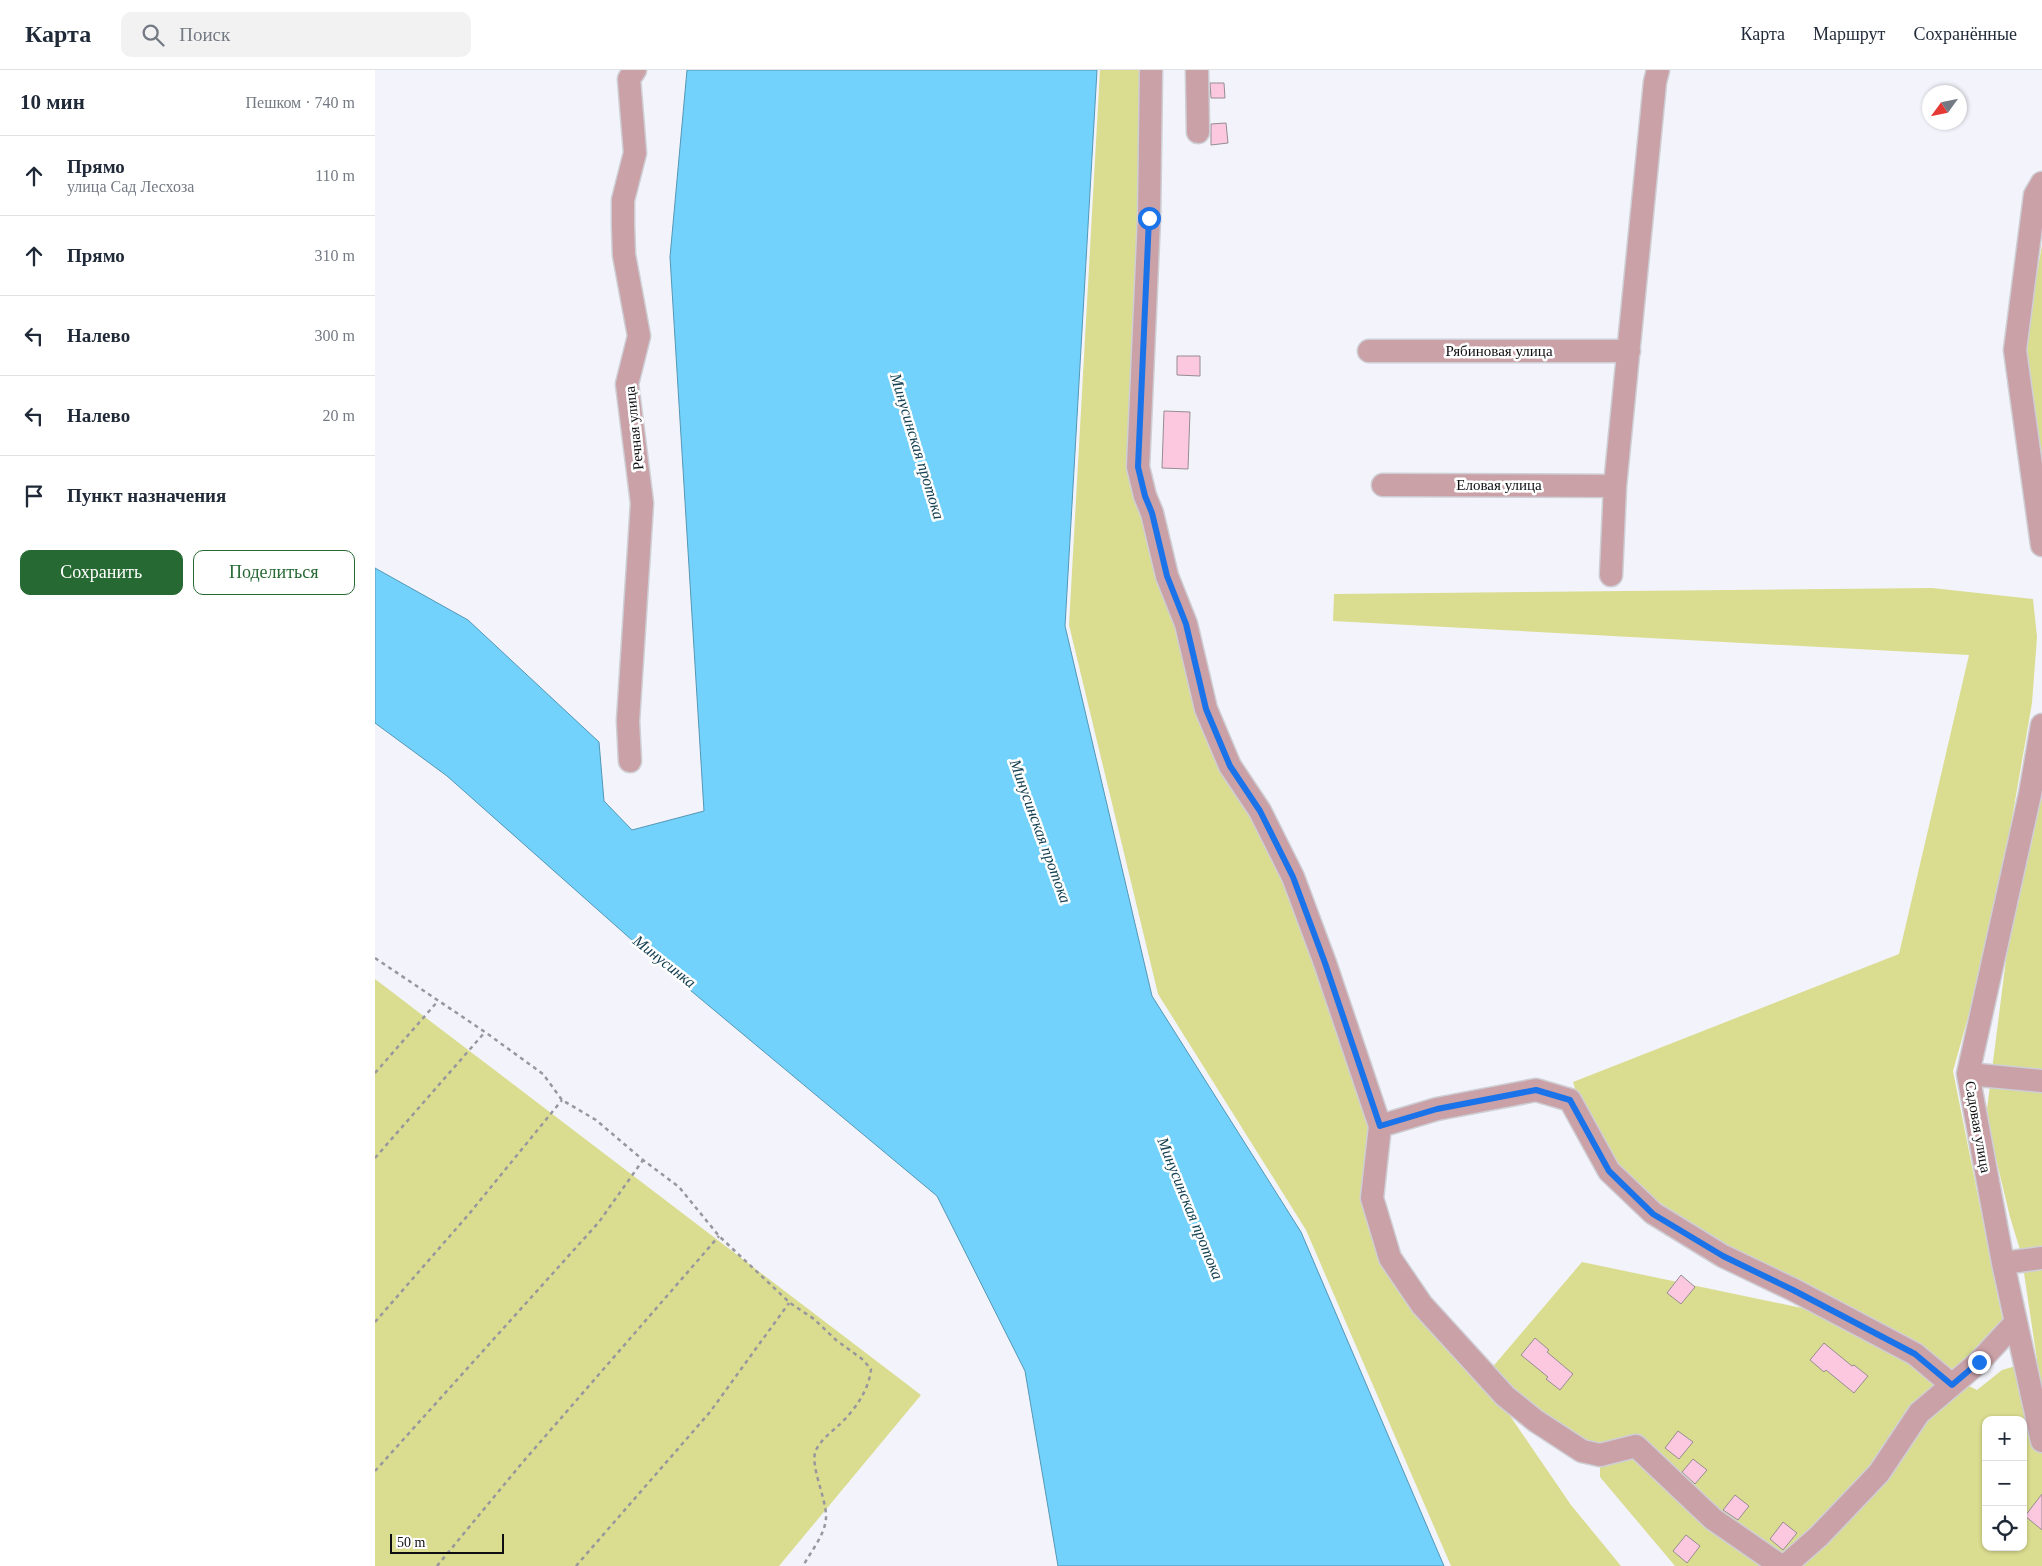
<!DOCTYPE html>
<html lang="ru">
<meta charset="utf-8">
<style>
:root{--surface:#fff;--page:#f2f2f3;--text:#1f2937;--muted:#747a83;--line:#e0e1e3;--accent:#276933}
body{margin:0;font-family:Georgia,serif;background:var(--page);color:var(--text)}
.controls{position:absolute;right:15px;bottom:15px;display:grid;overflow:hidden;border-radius:10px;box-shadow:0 1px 4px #0004}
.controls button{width:45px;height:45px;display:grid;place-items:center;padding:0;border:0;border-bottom:1px solid var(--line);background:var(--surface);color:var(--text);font:25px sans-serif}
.compass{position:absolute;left:1547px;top:15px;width:45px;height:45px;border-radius:50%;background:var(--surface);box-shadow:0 1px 4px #0004;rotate:237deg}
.scale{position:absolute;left:15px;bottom:12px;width:114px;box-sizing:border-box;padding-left:5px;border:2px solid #0e0d10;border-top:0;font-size:14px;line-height:18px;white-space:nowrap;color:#0e0d10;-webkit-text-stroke:4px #fff;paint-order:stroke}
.stop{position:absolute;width:15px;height:15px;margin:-11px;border:4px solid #1a73e8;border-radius:50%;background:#fff}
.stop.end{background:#1a73e8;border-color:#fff;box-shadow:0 1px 5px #0008}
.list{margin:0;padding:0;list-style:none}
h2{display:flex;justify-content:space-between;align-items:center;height:65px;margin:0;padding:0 20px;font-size:21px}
h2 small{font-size:16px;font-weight:400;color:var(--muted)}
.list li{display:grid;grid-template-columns:32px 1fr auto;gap:15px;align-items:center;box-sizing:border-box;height:80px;padding:0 20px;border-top:1px solid var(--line)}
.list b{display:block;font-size:19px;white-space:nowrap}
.list p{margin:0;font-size:16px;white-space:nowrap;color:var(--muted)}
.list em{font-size:16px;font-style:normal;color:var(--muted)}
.actions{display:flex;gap:10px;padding:15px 20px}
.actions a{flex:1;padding:11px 0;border:1px solid var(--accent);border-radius:10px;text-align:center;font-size:18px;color:var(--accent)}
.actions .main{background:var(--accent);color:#fff}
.icon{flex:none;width:28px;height:28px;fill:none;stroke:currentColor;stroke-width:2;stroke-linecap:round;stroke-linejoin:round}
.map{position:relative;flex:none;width:1667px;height:1496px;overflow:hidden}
header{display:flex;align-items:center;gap:30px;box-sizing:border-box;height:70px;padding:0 25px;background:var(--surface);border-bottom:1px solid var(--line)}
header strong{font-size:24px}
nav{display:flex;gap:28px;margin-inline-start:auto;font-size:18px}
.search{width:350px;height:45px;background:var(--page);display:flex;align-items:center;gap:12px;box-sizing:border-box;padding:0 18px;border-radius:10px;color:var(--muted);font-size:19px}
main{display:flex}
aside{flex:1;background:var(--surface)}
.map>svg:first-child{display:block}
.green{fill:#dadd8f;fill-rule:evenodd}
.water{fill:#72d2fc;stroke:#5497b5}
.building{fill:#fbc8e0;stroke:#958d91}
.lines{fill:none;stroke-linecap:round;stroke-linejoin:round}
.minor-casing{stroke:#ceced5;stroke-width:25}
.path{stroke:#98979d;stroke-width:2.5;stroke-dasharray:4 4;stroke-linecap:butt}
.minor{stroke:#caa1a7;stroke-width:22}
.route{stroke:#1a73e8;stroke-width:6}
.labels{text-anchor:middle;stroke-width:5;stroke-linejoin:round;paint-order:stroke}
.street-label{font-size:15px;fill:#0e0d10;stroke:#fff}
.water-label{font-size:16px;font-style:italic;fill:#154051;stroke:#fff}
</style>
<header>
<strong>Карта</strong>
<div class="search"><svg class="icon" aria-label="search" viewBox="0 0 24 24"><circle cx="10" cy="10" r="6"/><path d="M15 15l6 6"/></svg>Поиск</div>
<nav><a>Карта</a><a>Маршрут</a><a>Сохранённые</a></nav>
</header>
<main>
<aside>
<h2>10 мин<small>Пешком · 740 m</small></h2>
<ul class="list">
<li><svg class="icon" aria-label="ahead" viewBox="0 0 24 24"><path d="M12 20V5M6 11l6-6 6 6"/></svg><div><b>Прямо</b><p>улица Сад Лесхоза</p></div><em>110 m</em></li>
<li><svg class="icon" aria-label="ahead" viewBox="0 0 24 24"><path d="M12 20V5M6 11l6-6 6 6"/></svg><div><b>Прямо</b></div><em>310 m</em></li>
<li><svg class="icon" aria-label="left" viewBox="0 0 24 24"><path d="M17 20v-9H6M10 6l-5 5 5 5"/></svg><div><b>Налево</b></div><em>300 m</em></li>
<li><svg class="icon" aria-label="left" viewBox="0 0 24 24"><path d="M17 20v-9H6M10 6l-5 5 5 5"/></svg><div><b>Налево</b></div><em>20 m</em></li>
<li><svg class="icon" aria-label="arrive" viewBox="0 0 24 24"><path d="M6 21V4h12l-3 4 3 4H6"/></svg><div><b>Пункт назначения</b></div></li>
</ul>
<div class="actions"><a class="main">Сохранить</a><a>Поделиться</a></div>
</aside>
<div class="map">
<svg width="1667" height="1496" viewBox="0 0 1667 1496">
<rect width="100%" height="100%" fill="#f3f3fb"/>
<path class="green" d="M725,0H767L758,397L780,488L896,774L998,1054L1016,1183L1116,1318L1196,1435L1246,1496H1076L931,1160L783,924L694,555Z
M1667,175V415L1648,281Z
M1557,518L1658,529L1662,567L1657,633L1618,858L1578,1001L1629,1257L1582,1302L1498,1248L1309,1159L1215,1069L1198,1012L1524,884L1594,585L958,551L959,524Z
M1667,725V1496H1300L1225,1407V1385L1115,1300L1207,1192L1446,1242L1602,1320L1627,1300L1662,1290L1646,1183L1635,1147L1611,1047L1632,882ZM1611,1350H1648V1477H1611Z
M0,909L546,1325L404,1496H0Z"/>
<path class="water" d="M312,0H722L690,556L777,926L926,1162L1069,1496H683L650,1301L562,1126L285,895L72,706L0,653V498L93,550L224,672L229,731L257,760L329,741L295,187Z"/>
<path class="building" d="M835,13H849L850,28H836Z
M851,53L853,73L836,75V54Z
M802,286H825V306L802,305Z
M789,341L815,342L813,399L787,398Z
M1306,1205L1320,1217L1306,1234L1292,1223Z
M1160,1268L1174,1280L1172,1282L1198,1304L1185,1320L1171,1309L1173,1307L1146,1285Z
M1449,1273L1477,1296L1479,1295L1493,1306L1479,1323L1451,1300L1449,1302L1435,1290Z
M1303,1361L1318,1372L1304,1389L1290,1378Z
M1318,1389L1332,1400L1320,1414L1307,1402Z
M1667,1424V1460L1650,1446Z
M1360,1425L1374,1436L1363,1450L1348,1440Z
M1408,1452L1422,1463L1408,1480L1395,1469Z
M1311,1465L1325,1476L1312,1493L1298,1481Z"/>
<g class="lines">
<defs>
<path id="minor" d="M776,0L774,148L763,397L770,426L777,443L792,506L811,554L831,639L855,696L885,741L918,807L950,893L1005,1056
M822,0L823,62
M1667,113L1660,125L1640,280L1667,475
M994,281H1254
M1008,415L1240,416
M1236,505L1240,416L1280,12L1283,0
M1667,655L1655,724L1593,1004L1628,1193L1667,1371
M255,691L253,651L267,433L252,314L264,266L249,185L248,156V130L260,83L254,9L260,0
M1593,1004L1667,1011
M1628,1193L1667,1188
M1406,1496L1338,1449L1261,1376L1225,1385L1207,1381L1161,1351L1130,1326L1047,1235L1015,1188L997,1128L1005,1056L1062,1039L1161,1020L1195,1030L1234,1101L1278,1143L1348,1186L1419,1220L1540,1284L1577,1315
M1410,1496L1444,1466L1504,1403L1544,1343L1604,1292L1641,1252"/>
</defs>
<use href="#minor" class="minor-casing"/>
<path class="path" d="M0,888L110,962L168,1004L187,1030L221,1050L268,1090L304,1117L344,1166L415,1233L439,1249L461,1270L487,1289L496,1299C494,1320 480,1340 464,1355C456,1362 446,1370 441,1380C434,1395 452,1429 451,1448C450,1465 436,1481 428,1496
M0,1003L63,931
M0,1088L110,962
M0,1252L94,1144L187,1030
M0,1401L224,1152L268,1090
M62,1496L147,1393L344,1166
M201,1496L335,1342L414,1233"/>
<use href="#minor" class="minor"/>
</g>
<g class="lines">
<path class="route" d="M774,148L763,397L770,426L777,443L792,506L811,554L831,639L855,696L885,741L918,807L950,893L1005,1056L1062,1039L1161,1020L1195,1030L1234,1101L1278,1144L1348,1186L1418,1220L1540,1284L1577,1315L1604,1292"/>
</g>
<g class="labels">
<g class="street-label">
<text x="1124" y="286">Рябиновая улица</text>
<text transform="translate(259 358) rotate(-96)" y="5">Речная улица</text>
<text x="1124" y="420">Еловая улица</text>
<text transform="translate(1603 1057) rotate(80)" y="5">Садовая улица</text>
</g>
<g class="water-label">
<text transform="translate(543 376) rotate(73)" y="6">Минусинская протока</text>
<text transform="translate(666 761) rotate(70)" y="6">Минусинская протока</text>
<text transform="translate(290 891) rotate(38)" y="6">Минусинка</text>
<text transform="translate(816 1138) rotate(68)" y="6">Минусинская протока</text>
</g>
</g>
</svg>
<div class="controls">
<button>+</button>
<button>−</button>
<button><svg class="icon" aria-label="locate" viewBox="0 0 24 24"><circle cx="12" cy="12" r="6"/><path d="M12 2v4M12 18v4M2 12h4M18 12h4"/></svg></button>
</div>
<svg class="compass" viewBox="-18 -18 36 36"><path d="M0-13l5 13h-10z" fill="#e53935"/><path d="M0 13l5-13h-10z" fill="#747a83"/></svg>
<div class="scale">50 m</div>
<div class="stop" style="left:774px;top:148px"></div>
<div class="stop end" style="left:1604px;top:1292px"></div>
</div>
</main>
